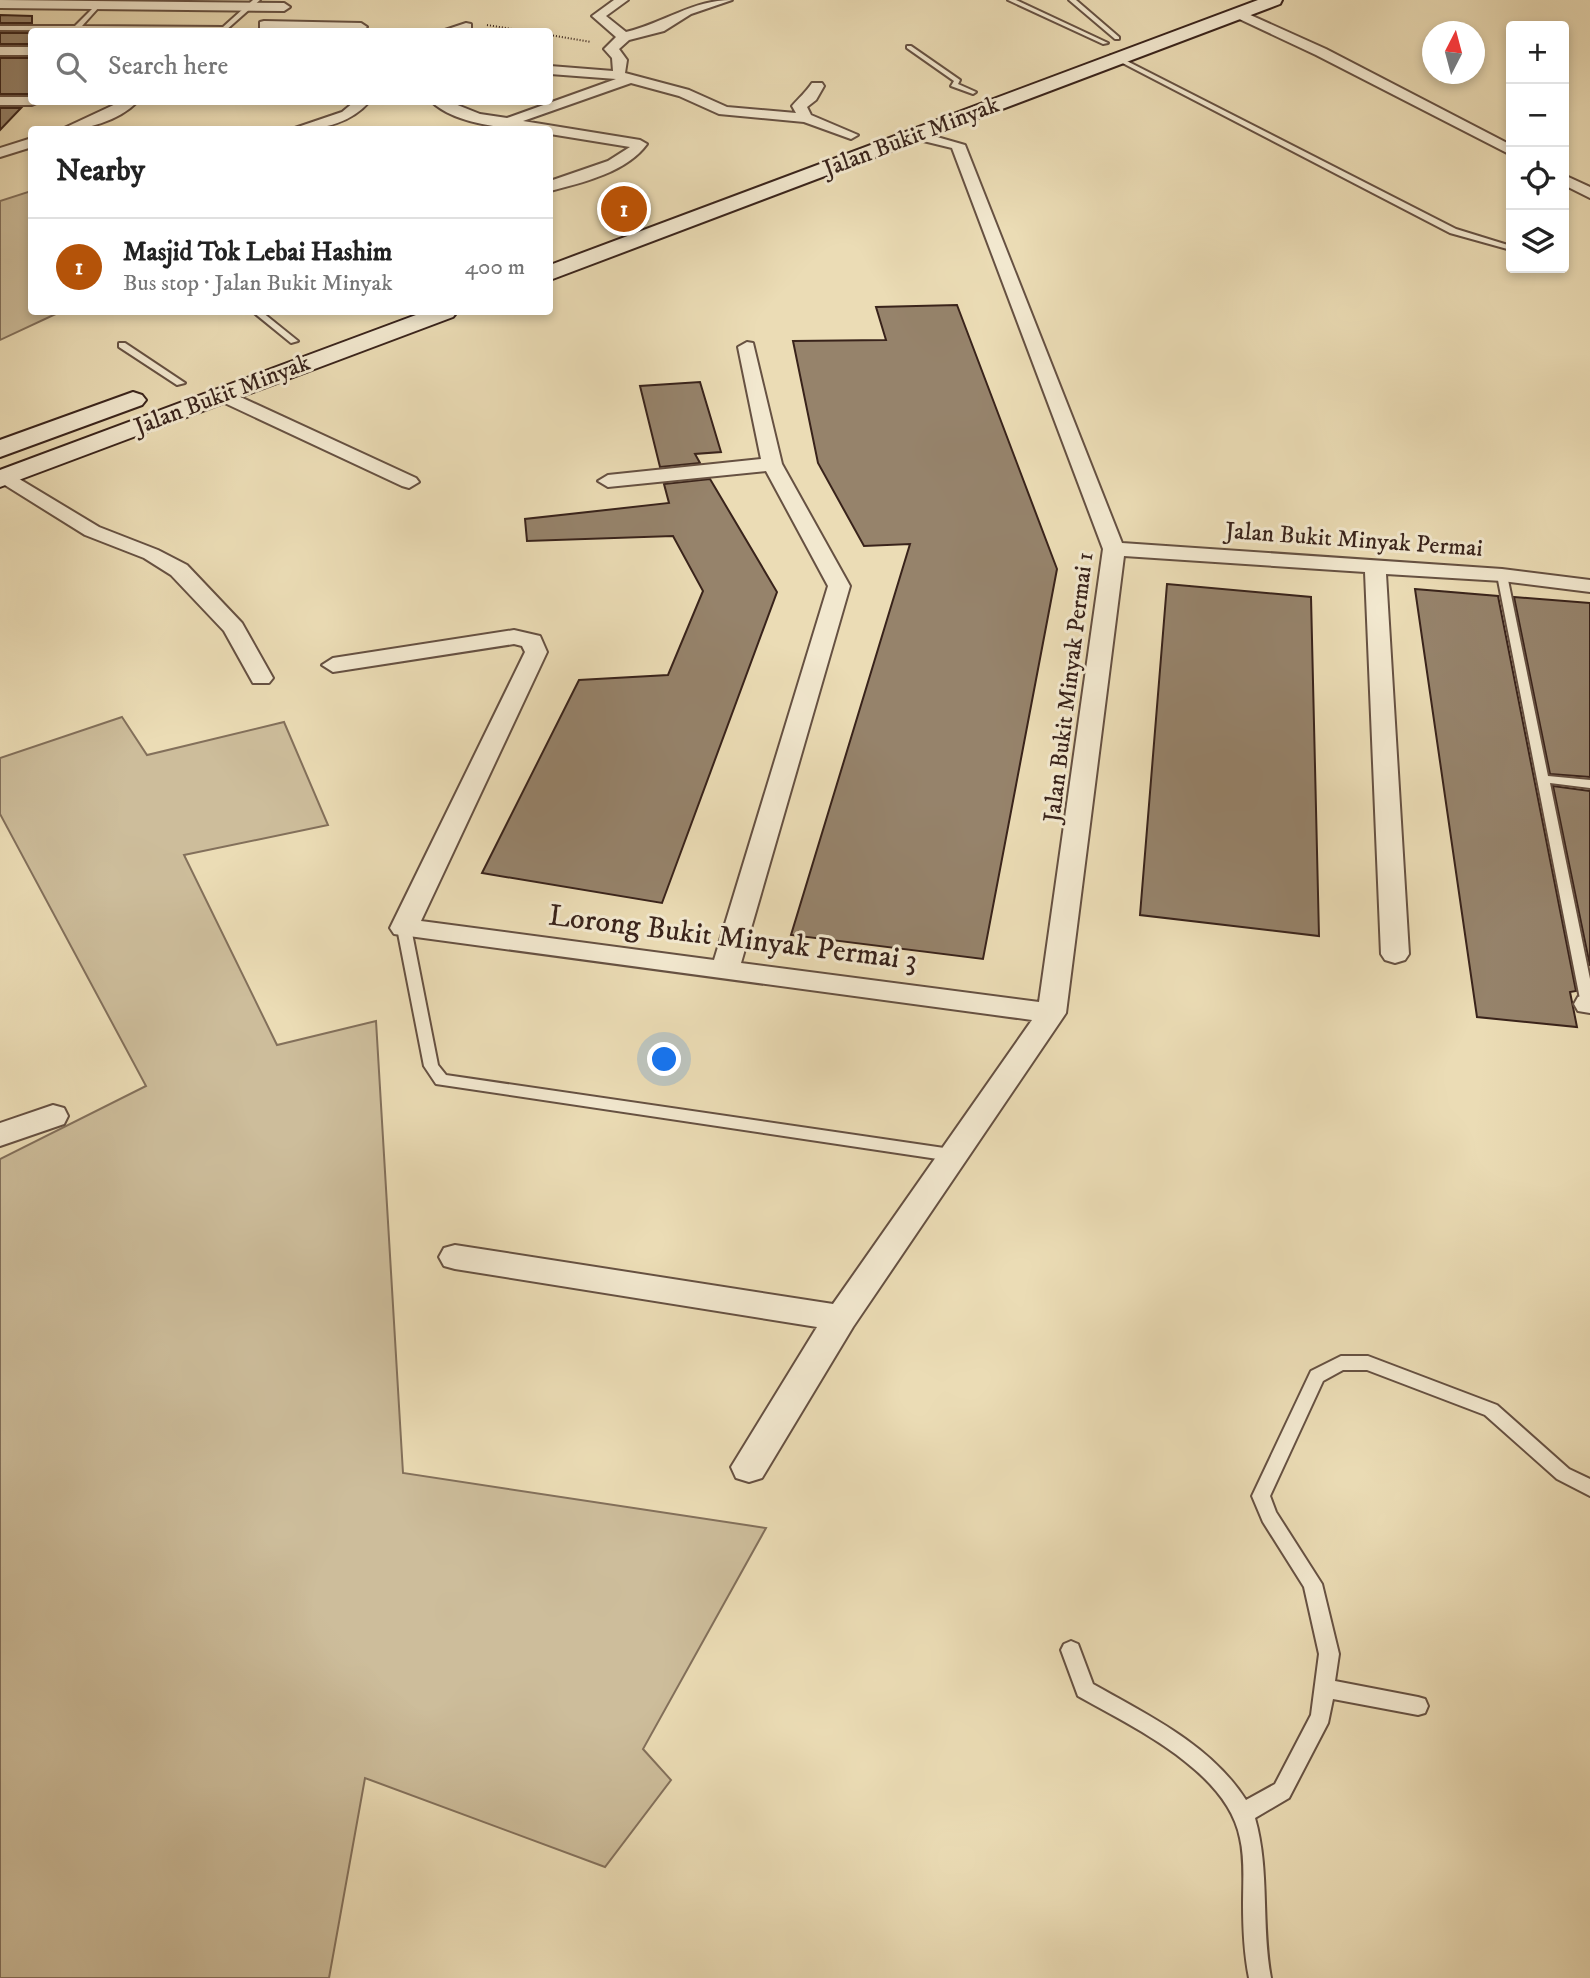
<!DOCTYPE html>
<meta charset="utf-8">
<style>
:root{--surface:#fff;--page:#f6f6f6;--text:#222;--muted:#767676;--line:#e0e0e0;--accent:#b45309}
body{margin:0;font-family:"IM FELL DW Pica",serif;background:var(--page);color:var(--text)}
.controls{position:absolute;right:21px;top:21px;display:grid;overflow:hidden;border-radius:7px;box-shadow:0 4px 10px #0003}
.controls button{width:63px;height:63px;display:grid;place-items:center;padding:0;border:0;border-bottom:2px solid var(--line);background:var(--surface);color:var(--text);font:35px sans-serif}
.compass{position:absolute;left:1422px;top:21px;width:63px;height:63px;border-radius:50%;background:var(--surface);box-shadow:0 4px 10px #0003;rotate:6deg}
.you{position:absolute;left:665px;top:1060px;width:24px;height:24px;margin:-18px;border:5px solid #fff;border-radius:50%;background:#1a73e8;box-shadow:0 0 0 10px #1a73e833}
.badge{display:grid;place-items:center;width:46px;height:46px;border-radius:50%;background:var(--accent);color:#fff;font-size:23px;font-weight:700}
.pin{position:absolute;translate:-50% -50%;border:4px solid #fff;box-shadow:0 2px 7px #0006}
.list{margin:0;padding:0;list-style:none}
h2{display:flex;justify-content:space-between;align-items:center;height:91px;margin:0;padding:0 28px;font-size:30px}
h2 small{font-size:23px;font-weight:400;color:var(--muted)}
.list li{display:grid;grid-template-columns:46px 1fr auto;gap:21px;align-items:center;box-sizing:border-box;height:98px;padding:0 28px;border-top:2px solid var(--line)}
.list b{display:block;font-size:26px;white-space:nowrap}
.list p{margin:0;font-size:23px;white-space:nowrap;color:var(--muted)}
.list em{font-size:23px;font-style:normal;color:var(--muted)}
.icon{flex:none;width:38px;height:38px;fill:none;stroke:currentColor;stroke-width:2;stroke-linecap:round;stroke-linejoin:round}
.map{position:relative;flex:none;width:1590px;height:1978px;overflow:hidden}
.search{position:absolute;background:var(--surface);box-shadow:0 4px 10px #0003;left:28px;top:28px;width:525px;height:77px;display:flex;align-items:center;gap:18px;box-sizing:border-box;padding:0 24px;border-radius:7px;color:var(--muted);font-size:26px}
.panel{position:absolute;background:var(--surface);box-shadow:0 4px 10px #0003;left:28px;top:126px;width:525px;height:189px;border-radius:7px}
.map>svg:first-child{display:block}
.green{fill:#cdbd9b;stroke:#83705b;stroke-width:2}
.building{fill:#96836b;stroke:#39231b;stroke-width:2}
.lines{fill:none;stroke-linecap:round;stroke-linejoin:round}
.lane-casing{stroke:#665142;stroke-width:4}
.street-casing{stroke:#665142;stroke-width:4}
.secondary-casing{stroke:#39231b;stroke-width:4}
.path{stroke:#39231b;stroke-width:2;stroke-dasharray:1 2;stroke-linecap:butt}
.lane{fill:#f2e8cf;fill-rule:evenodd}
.street{fill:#f2e8cf;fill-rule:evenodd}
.secondary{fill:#f2e8cf;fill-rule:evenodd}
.labels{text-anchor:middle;stroke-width:6;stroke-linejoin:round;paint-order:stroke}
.far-street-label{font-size:24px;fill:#39231b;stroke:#f2e8cf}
.street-label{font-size:30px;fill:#39231b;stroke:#f2e8cf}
</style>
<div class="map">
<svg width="1590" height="1978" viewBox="0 0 1590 1978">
<rect width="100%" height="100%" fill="#ebdcb5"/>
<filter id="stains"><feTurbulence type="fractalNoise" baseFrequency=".00286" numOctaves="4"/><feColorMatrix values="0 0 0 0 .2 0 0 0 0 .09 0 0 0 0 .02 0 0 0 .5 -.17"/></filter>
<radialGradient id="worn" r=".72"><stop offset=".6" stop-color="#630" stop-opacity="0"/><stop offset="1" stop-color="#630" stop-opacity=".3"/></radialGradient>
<path class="green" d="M31,191L32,312H60L0,340V201Z
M122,717L147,755L284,722L328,825L184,855L277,1045L376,1021L403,1473L766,1528L643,1749L671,1780L605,1867L365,1778L329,1978H0V1159L146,1086L0,814V758Z"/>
<path class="building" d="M0,15L32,16V23H0Z
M0,33H32V44H0Z
M0,58H32V94H0Z
M0,108H21L0,130Z
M957,305L1057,569L983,959L791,935L910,544L864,546L818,463L793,341L886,340L876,307Z
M700,382L721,452L695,454L700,463L660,467L640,386Z
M710,479L777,592L662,903L482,873L579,680L668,675L703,591L673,536L527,541L525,519L669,503L664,484Z
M1167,584L1311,597L1319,936L1140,915Z
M1415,589L1498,596L1576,991L1570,992L1577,1027L1477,1017Z
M1514,597L1590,603V777L1550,774Z
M1553,786L1590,791V966Z"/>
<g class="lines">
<defs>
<path id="lane" d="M253,0H260L225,31L0,30V26H75L98,3L100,6L82,26L223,27Z
M1008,0H1016L1108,43L1103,44Z
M1069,0H1076L1119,37V39H1115Z
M907,46H911L960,80L958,84L976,92L973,94L951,86L954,81L907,48Z
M1111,55H1115L1456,229L1511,246V250L1450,233L1111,57Z
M253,312H262L298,341L291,343Z
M119,343H125L185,383L177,385L119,347Z
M1502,572L1507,575L1548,776L1590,780V788L1550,783L1590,979V1008L1588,1009L1581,1004L1497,575Z
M404,924L411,928L438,1065L446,1075L951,1149L956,1151L959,1155L956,1159L951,1161L436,1084L424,1066L397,928Z
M1341,1356H1368L1497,1405L1569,1469L1590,1479V1496L1557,1479L1485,1415L1367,1370H1343L1323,1381L1270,1496L1276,1512L1322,1584L1339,1654L1335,1681L1418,1697L1425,1699L1428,1706L1425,1713L1418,1715L1333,1699L1328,1723L1289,1798L1255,1818C1270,1870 1261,1925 1271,1978H1249C1244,1953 1243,1928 1243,1903C1243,1882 1245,1859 1240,1838C1227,1771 1133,1727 1078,1696L1061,1650L1064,1644L1071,1641L1078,1644L1093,1684C1148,1715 1211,1745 1246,1800L1275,1784L1311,1715L1319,1654L1304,1587L1263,1522L1252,1496L1311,1371Z"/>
<path id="street" d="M0,0L284,3L290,7L284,11L0,8Z
M614,0H628L606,16L626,32C664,23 692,0 732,0L691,14L664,31L629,40L619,49L627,60L625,73L689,90L727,107L796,113L792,106C799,98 806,92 812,83H822L824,86L816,100L807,107L811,115L858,135L851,139L804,122L719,114L679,96L631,83L523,121L640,140L647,144C627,172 582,183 550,191V181L608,161L630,147L550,134V130C516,130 457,126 432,102H450L480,114L507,118L616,79L550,74V66L613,71L612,58L604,49L616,37L592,16Z
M1237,9L1326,49L1511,145V155L1316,55L1233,16L1231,13Z
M264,21L361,23L367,27L361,31L260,28V22Z
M466,23L471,24V30L439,32Z
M0,47H32V55H0Z
M0,97H32V102H39L32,105H0Z
M120,102H137C118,121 86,130 60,130Z
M354,102H369C349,125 318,130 289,130L342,112Z
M916,131L965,145L1122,543L1502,569L1590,580V592L1502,581L1386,574L1409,954L1405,960L1395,963L1385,960L1381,954L1365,572L1124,556L1066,1013L853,1327L762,1478L749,1482L736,1478L731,1467L817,1327L455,1269L444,1266L439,1257L444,1248L455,1245L833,1304L1032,1020L394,934L390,928L525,652L522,646L514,644L333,672L322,665L333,658L514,630L540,636L547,652L421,921L714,960L828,586L766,471L608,487L598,481L608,475L761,459L738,347L747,342L753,343L782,464L850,586L741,963L1039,1002L1103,549L952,148L911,138V132Z
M32,138V147L0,157V148Z
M1564,175L1590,187V198L1564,185Z
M221,388L416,478L419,482L409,488L402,486L214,398L212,394Z
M6,471L99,527L158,550L187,565L242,623L273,678L269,683H253L224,631L171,575L144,558L85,535L0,482V473Z
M1590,993V1013L1578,1011L1574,1004L1578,997Z
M53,1105L64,1108L68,1116L64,1124L0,1146V1123Z"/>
<path id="secondary" d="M1258,0H1282L1280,4L550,280V265Z
M424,312H457L453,317L0,487V470Z
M133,392L142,395L146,400L142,405L0,457V440Z"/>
</defs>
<use href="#lane" class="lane-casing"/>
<use href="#street" class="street-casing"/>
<use href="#secondary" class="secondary-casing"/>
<path class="path" d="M487,25L531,32
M550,35L591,42"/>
<use href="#lane" class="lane"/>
<use href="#street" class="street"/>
<use href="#secondary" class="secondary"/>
</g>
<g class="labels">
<g class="far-street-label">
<text transform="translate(911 136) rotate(-21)" y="8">Jalan Bukit Minyak</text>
<text transform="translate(222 394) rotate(-21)" y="8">Jalan Bukit Minyak</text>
<text transform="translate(1354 539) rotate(4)" y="8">Jalan Bukit Minyak Permai</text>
<text transform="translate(1068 687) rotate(-83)" y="8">Jalan Bukit Minyak Permai 1</text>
</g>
<g class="street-label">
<text transform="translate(733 937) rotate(7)" y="10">Lorong Bukit Minyak Permai 3</text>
</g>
</g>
<rect width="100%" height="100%" filter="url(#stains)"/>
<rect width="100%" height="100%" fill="url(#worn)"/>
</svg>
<div class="controls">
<button>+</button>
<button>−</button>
<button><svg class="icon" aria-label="locate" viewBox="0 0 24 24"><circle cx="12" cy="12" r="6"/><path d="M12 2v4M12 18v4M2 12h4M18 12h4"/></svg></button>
<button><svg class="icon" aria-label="layers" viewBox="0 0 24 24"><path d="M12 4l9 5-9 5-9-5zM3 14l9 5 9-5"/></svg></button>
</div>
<svg class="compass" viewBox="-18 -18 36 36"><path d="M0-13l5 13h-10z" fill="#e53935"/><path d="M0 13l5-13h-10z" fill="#767676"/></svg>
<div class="you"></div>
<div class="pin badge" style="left:624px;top:209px">1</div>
<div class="search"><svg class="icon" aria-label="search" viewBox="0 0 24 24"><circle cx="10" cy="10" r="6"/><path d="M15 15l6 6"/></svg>Search here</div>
<section class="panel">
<h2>Nearby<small></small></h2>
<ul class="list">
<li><span class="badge">1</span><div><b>Masjid Tok Lebai Hashim</b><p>Bus stop · Jalan Bukit Minyak</p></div><em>400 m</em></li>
</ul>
</section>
</div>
